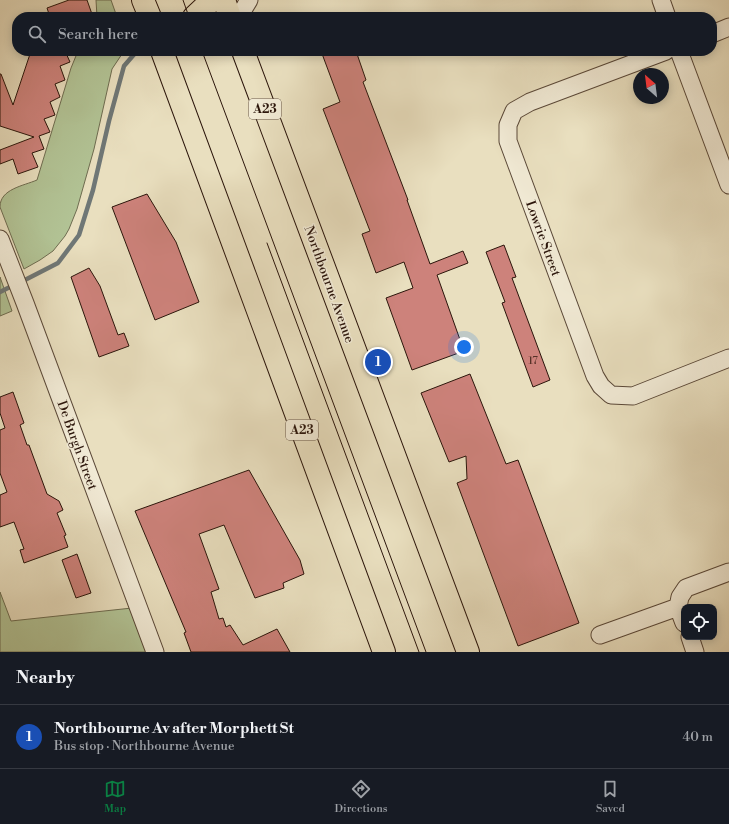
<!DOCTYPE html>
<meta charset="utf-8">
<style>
:root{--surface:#171b24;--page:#20242c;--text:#f1f3f6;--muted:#9ea1a6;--line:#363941;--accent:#0b8043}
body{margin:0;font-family:"Libre Bodoni",serif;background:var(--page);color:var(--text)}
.controls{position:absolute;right:12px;bottom:12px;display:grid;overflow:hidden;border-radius:8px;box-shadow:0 2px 10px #0003}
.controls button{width:36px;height:36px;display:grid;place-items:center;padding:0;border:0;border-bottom:1px solid var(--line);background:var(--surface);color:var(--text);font:20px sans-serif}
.compass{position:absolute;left:633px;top:68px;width:36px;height:36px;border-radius:50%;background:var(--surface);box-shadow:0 2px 10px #0003;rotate:332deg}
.you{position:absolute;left:464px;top:347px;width:14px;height:14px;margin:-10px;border:3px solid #fff;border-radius:50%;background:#1a73e8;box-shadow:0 0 0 6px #1a73e833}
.badge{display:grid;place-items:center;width:26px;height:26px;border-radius:50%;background:var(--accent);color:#fff;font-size:13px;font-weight:700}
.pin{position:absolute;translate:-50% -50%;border:2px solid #fff;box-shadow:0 1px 4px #0006}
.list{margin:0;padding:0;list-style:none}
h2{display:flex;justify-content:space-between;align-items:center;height:52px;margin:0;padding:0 16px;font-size:17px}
h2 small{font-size:13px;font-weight:400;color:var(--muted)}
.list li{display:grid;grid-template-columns:26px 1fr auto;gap:12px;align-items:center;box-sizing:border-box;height:64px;padding:0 16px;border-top:1px solid var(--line)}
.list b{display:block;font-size:15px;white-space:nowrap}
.list p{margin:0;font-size:13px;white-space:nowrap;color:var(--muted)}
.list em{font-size:13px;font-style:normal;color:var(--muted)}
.icon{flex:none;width:22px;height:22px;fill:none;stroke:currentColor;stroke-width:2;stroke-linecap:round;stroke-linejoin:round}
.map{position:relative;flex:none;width:729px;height:652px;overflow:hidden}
.search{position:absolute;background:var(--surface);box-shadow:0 2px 10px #0003;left:12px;right:12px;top:12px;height:44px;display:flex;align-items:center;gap:10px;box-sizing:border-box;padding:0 14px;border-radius:16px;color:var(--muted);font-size:15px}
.sheet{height:116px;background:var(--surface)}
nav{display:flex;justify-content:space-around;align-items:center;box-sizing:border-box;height:56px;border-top:1px solid var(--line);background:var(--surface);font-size:11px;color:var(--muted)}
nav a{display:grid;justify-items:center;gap:2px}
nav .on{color:var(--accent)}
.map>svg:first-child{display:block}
.green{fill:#b2c395;stroke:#6e6c50}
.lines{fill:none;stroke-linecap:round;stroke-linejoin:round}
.stream{stroke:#6f7776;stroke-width:4.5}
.building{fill:#cd827b;stroke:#2b150b}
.street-casing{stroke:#5a4838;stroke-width:19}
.highway-casing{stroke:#2b150b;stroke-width:24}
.street{stroke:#f1ead5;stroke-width:17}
.highway{stroke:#e9dfbf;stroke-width:22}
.tram{stroke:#2b150b;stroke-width:1}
.labels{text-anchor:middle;stroke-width:3;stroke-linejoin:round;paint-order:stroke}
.number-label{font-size:11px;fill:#543027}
.shield{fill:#f1ead5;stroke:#665548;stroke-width:1}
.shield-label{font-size:12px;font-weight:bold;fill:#2b150b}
.street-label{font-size:13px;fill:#2b150b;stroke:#f1ead5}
</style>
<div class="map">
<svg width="729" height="652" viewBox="0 0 729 652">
<rect width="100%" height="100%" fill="#e9dfbf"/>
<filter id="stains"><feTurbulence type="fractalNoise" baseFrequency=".005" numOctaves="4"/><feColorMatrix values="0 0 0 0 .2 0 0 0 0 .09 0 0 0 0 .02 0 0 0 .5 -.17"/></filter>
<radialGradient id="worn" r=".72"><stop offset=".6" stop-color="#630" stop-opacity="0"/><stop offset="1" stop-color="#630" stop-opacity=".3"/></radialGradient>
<path class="green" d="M96,0H111L117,17H97Z
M78,51H124L112,69L94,149L77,209L69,229L65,236L53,251L40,260L24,269L0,207C0,189 23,186 37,180L71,68Z
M0,277L12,311L0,316Z
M0,592L11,621L132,608L148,652H0Z"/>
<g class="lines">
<path class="stream" d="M21,282L58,263L79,235L93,190L109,121L124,66L137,51
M0,292L14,285"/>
</g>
<path class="building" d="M69,0H87L93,17H50L47,8Z
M31,51H65L70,62L60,66L65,80L55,84L60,97L50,102L55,115L44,119L50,132L39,136L44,149L32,153L38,167L18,174L13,159L0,164V150L34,137L0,126V74H1L13,105Z
M321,51H356L366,80L363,82L408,200H407L430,264L463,251L468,263L437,275L464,351L412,370L386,298L413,288L404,262L376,273L362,234L370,231L323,109L340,102Z
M147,194L176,242L199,302L155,320L112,207Z
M504,245L516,277L512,278L550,380L533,387L502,303L505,302L486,252Z
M89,268L100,286L118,335L124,333L129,346L99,357L71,277Z
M470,374L506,464L518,460L579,623L518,646L457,483L467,479L466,456L449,462L421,393Z
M13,392L24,423L20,425L27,445H29L47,494L59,501L63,510L57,513L66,535L64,536L68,547L24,563L20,550L24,549L14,522L0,527V495L7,492L0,473V430L5,428L0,413V397Z
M249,470L300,560L304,574L283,583L284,588L255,598L224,525L199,534L219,589L211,592L219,619L223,618L226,627L230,625L243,645L277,629L290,652H191L184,633L186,632L135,511Z
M77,554L91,593L76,598L62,560Z"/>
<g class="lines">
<defs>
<path id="street" d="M661,0L667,17
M240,17L243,10L249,0
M712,34L729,27
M666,51L530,102L514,111L508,125V141L595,376L601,386L611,395L633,396L729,358
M679,51L729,185
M0,239L25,303L155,652
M684,623L678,607L680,597L686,588L729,572
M600,635L678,607
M690,637L695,652"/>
<path id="highway" d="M143,0L150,17
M224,0L230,17
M194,17L212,0
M162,51L384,652
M243,51L468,652"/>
</defs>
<use href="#street" class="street-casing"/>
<use href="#highway" class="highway-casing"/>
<use href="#street" class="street"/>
<use href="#highway" class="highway"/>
<path class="tram" d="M183,0L189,17
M202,51L426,652
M267,243L419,652"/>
</g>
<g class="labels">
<g class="number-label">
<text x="533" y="364">17</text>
</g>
<g class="shield">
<rect x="249" y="99" width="32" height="20" rx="3"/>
<rect x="286" y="420" width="32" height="20" rx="3"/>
</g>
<g class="shield-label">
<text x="265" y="113">A23</text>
<text x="302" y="434">A23</text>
</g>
<g class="street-label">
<text transform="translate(544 238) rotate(70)" y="5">Lowrie Street</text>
<text transform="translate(330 284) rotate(70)" y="5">Northbourne Avenue</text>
<text transform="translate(78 445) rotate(70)" y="5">De Burgh Street</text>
</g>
</g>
<rect width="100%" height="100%" filter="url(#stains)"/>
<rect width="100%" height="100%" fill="url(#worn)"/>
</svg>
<div class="controls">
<button><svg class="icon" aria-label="locate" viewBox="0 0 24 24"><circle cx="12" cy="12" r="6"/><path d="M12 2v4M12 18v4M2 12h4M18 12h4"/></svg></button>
</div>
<svg class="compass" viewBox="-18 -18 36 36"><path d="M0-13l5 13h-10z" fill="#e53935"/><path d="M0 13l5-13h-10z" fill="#9ea1a6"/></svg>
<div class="you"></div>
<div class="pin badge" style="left:378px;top:362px;background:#1a4fb4">1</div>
<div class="search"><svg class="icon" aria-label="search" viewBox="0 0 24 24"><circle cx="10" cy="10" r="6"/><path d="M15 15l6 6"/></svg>Search here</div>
</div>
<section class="sheet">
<h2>Nearby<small></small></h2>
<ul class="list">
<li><span class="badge" style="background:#1a4fb4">1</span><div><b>Northbourne Av after Morphett St</b><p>Bus stop · Northbourne Avenue</p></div><em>40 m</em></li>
</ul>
</section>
<nav>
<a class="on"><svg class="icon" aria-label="map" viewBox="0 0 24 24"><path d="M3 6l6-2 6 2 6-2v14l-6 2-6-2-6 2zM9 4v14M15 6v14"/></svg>Map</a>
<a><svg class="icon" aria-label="directions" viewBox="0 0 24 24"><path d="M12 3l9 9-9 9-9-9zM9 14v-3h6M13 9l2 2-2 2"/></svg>Directions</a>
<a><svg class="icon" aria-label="saved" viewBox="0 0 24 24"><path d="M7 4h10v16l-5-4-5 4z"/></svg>Saved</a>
</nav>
